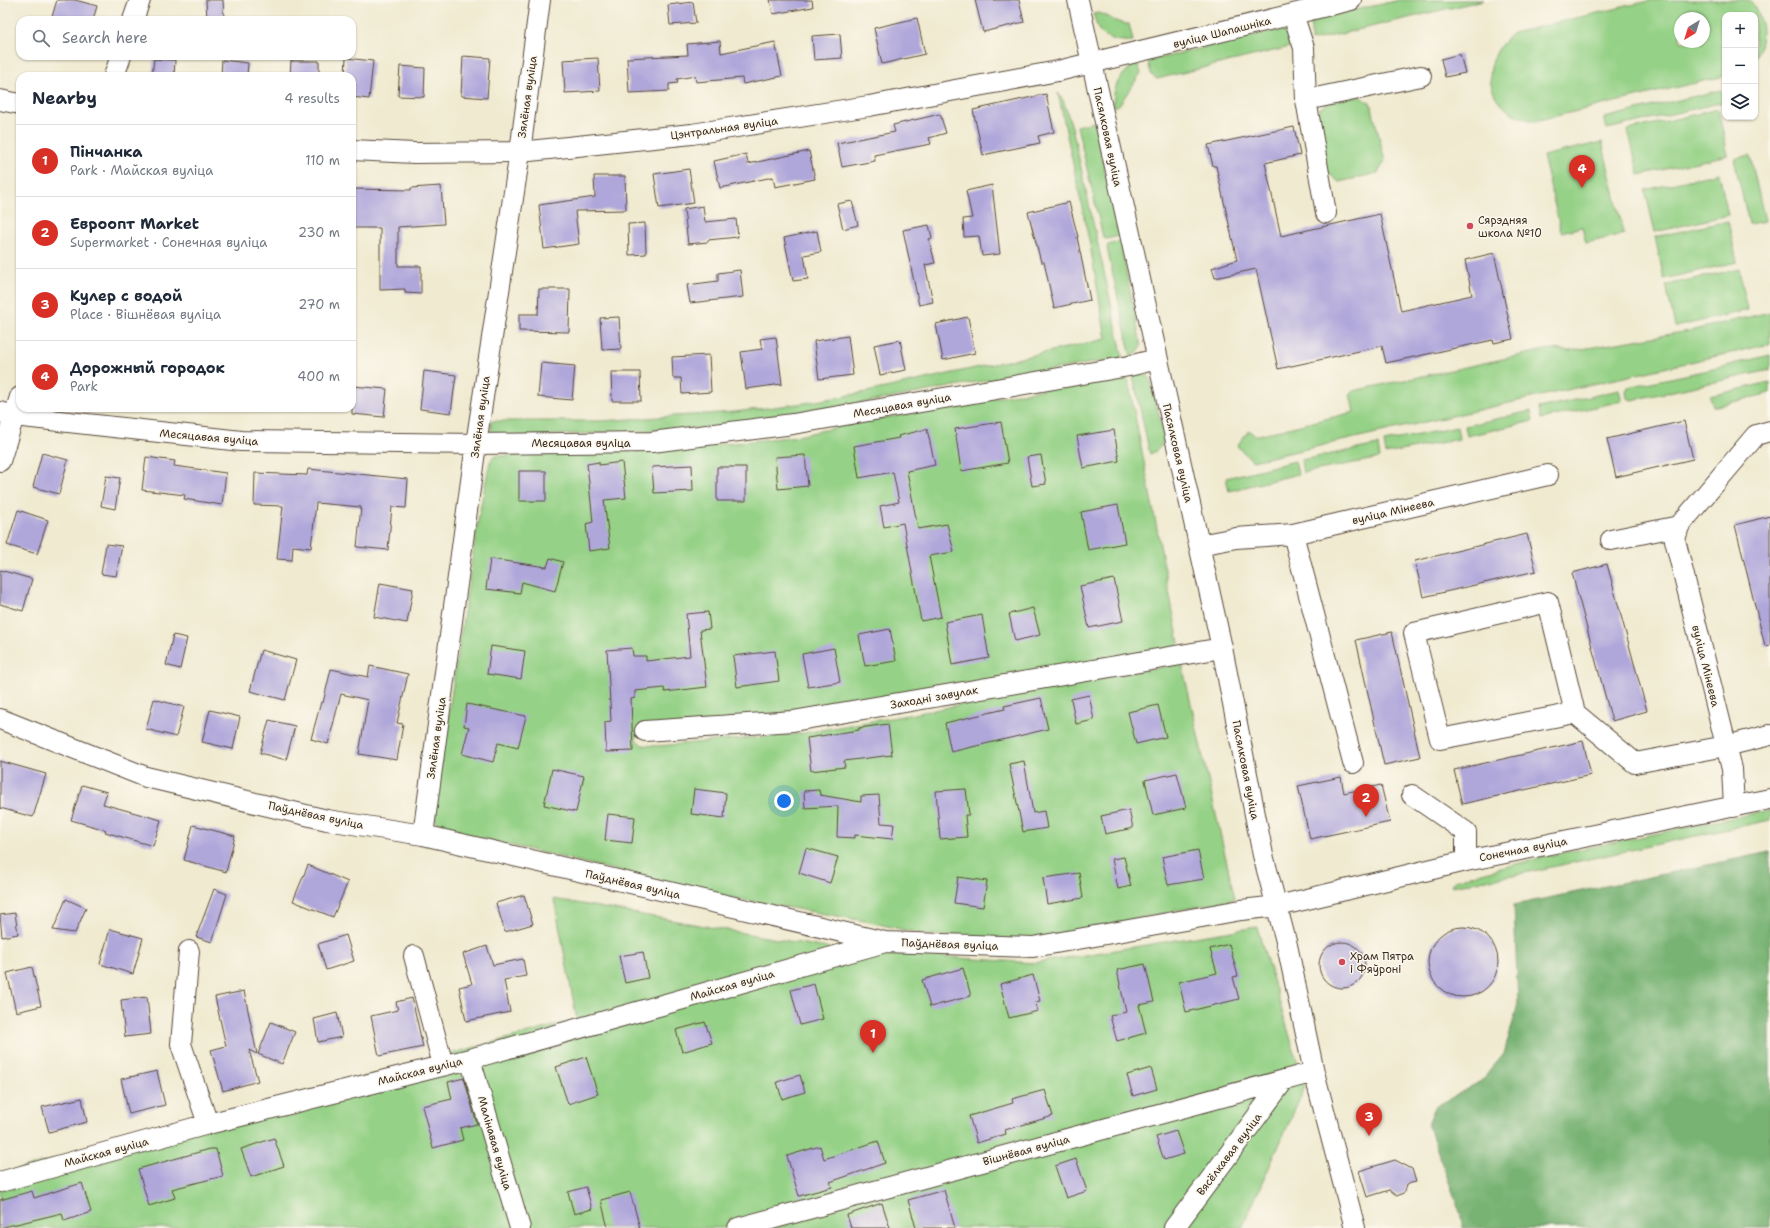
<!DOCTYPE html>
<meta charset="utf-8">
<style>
:root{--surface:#fff;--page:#f6f6f7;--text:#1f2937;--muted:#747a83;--line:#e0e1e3;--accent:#d93025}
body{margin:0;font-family:"Shantell Sans",sans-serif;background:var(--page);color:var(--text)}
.controls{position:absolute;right:12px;top:12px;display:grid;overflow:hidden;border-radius:8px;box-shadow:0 1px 3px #0004}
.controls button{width:36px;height:36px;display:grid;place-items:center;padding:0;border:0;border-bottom:1px solid var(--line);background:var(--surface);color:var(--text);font:20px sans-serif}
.compass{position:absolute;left:1674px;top:12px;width:36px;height:36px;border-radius:50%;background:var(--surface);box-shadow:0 1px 3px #0004;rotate:218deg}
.you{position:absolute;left:784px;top:801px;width:14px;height:14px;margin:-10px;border:3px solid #fff;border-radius:50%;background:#1a73e8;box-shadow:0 0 0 6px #1a73e833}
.badge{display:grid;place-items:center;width:26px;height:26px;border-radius:50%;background:var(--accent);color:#fff;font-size:13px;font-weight:700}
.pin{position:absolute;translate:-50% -33px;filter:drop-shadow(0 1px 2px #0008)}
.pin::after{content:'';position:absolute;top:21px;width:14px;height:12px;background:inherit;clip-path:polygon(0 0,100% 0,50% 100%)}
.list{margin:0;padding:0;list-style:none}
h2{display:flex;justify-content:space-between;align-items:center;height:52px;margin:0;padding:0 16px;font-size:17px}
h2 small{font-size:13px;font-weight:400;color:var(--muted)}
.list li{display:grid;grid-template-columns:26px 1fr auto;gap:12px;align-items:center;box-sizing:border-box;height:72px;padding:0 16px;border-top:1px solid var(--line)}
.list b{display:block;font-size:15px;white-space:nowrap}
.list p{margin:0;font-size:13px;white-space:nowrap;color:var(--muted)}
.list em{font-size:13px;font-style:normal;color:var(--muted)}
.icon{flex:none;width:22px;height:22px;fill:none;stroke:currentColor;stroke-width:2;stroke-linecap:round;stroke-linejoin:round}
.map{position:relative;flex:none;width:1770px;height:1228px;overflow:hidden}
.search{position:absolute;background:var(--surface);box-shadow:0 1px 3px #0004;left:16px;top:16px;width:340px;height:44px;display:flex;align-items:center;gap:10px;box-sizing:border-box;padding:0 14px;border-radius:12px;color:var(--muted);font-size:15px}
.panel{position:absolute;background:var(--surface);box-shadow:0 1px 3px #0004;left:16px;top:72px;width:340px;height:340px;border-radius:12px}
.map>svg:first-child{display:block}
.green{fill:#95d186;stroke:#687e52;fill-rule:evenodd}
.forest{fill:#78b373;stroke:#5a6e48}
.building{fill:#afa6da}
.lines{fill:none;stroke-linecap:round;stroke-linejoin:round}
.minor-casing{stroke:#564739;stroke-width:22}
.minor{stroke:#fff;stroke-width:20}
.poi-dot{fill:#d1495b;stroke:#fbf7ec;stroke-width:1.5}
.labels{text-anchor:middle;stroke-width:3;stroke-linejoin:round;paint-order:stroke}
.street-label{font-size:11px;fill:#3b2a1e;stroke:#fbf7ec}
.poi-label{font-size:11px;fill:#3b2a1e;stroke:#fbf7ec;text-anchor:start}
</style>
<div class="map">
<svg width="1770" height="1228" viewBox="0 0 1770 1228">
<rect width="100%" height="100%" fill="#fbf7ec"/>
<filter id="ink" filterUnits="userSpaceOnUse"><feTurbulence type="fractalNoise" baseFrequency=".025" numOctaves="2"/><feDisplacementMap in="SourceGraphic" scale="8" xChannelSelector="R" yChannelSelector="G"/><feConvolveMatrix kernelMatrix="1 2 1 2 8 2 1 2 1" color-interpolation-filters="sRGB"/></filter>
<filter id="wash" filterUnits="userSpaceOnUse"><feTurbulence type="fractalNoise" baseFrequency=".012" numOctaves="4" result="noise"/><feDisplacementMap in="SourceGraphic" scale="16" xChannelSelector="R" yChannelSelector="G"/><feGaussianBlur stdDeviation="0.9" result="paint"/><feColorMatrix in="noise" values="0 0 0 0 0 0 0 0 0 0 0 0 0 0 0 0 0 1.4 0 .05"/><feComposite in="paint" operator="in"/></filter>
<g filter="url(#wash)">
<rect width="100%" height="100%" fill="#f0ead0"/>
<path class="green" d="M1400,0H1484L1311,41V25L1318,18Z
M1652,0H1750C1764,18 1766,37 1755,58V15H1725V76L1535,121C1486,113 1475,64 1513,33ZM1680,18H1704V42H1680Z
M1099,13C1110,17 1117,24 1129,24L1133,41C1121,42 1105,40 1098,29C1096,25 1095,18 1093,14Z
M1273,31H1284L1290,35L1294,46L1157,79L1151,74L1148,61Z
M1137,63L1141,73L1119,105L1114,107C1111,87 1121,73 1137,63Z
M1721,90L1724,102L1607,129L1604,118Z
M1058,93L1063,100L1072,127L1123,358L971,383L886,399L712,427L646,431L508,437H495L491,433V421H601L735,412L805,403L867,392L1106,339L1090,245Z
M1360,96L1371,104L1385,161L1378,173L1339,182L1327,172L1317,114C1322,99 1346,99 1360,96Z
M1718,109L1728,155L1639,175L1628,130Z
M1094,122L1119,236L1106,239L1103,237L1077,126Z
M1602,142L1624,234L1586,243L1582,227L1561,232L1543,156Z
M1750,155L1765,221L1749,224L1734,159Z
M1719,173L1728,215L1655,232L1645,190Z
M1728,221L1737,262L1664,279L1655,237Z
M1120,241L1141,345C1140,351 1136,354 1131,357L1107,248L1108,245Z
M1739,269L1748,310L1675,327L1666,285Z
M1770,312V344L1253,461L1237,446L1249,430L1255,436L1354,412L1350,394L1353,391L1550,349L1570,351L1689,331Z
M1770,355V370L1632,400L1627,398L1626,391L1628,387L1718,368Z
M1139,370L1150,378L1164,436C1164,445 1158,451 1150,454L1132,372Z
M1127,374L1179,643L1176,647L874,701L637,730L636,739L642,745L658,746L798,734L914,714L1056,685L1182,664L1235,899L1104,925L1036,940L927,935L865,921L728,897L447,830L436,822L434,808L479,515L490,462L494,456L687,448L798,436L846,425Z
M1770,382V393L1713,407L1710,396Z
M1619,390L1622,401L1541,419L1539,408Z
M1531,411L1533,421L1467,436L1465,426Z
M1457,427L1459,439L1386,454L1384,442Z
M1378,445L1380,458L1303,473L1301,460Z
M1295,461L1298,474L1229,491L1226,478Z
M1770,810V820L1524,873L1452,886L1451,885L1455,880L1543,857Z
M554,899L838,950L1035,963L1257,927L1305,1087L1242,1228H0V1174L577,1020Z"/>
<path class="forest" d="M1770,852V1228H1463V1220L1428,1125L1435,1107L1481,1081L1504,1054L1518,1004L1514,905Z"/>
<g id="blocks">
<path class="building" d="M57,0H75L97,6L93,20H51Z
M206,0H223L224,20H207Z
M770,0H812L813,7L773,14Z
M975,0H1019L1024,22L983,32Z
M693,2L696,23L670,25L668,5Z
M917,18L925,54L882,64L874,28Z
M840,34L842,58L814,60L812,36Z
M720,41L721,53L775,42L782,76L743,84L742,78L696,82L695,76L677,79L678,83L669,84V91L629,93L627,58L688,55L687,44Z
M1460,54L1465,73L1445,77L1441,59Z
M463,56L490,58L487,98L461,96Z
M346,58L373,61L369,99L352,97V76H345Z
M598,58L600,91L565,93L563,60Z
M154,59L175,60L174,76H152Z
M222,60L248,63L247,76H221Z
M291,61H319V76H290Z
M400,66L425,68L424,97L398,96Z
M1046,94L1054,132L1038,136L1040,143L983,155L973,110Z
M940,114L946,133L929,138L931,144L874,155L875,161L842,167L837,143L895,132L893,125Z
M1294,127L1300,155L1265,163L1281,236L1380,214L1401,311L1472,295L1465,260L1494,253L1513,339L1494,343L1493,340L1386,363L1382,346L1278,369L1256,269L1215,278L1212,268L1237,260L1216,166H1213L1208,145Z
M809,151L815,179L775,187L773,177L720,188L714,161L746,154L748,164Z
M689,169L694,203L659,208L654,174Z
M594,176H625L626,210L575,211L579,244L544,249L539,205L595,197Z
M992,185L1000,254L982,256L979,236L964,237L963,219L972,218L966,191Z
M441,186L444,224L398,227V266H421V294L405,293V289L380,290V228H352L353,189L411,190V188Z
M852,201L858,225L843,229L837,204Z
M1069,202L1078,237H1077L1090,300L1054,308L1044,262H1041L1028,212Z
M703,206L705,222L736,219L738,237L708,240V242L688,244L684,209Z
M645,223L646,254L629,255L628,224Z
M929,225L932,238L929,239L935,263L925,265L933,302L919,305L903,230Z
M817,231L821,252L804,255L808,279L793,281L784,238Z
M740,270L743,297L690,303L687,285L718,281V273Z
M539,289H570L569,332L519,331V314H538Z
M619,317L621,349L602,350L600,318Z
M968,317L975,353L943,360L936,324Z
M848,336L853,375L819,379L814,341Z
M776,337L782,384L746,389L741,352L762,349L760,339Z
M900,340L906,370L880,375L874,345Z
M709,355L711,392L682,394L681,378H673L672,357Z
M541,363L575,366L572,400L538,397Z
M424,371L456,375L451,413L420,409Z
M611,372H640L641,401H612Z
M352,386L387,389L384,417L352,414Z
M1684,421L1693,459L1616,477L1607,439Z
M1001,422L1008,463L961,471L955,429Z
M927,429L935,465L907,471L918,529L947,524L954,552L929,556L941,617L921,621L903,523L884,527L880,506L899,502L893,472L859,478L854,446L899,438L898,436Z
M1114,430L1119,461L1083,468L1077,436Z
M42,453L68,460L59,494L33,487Z
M805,455L808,486L778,489L775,457Z
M1041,455L1046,484L1032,486L1027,457Z
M146,457L175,461L174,466L226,473L222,505L184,499L185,495L142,490Z
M599,462V465L622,462L626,498L604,500L610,548L589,551L586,524L593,522L587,464Z
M692,465L693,491L654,493L652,467Z
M717,467H746V501H717Z
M308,469L408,479L406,508L392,507L388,550L357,547L361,507L316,503L311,548L293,546L292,560L277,559L283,506L254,505L255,473L307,475Z
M519,471H546V501H519Z
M106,476L120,478L115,509L101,506Z
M1118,505L1125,543L1088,550L1081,512Z
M18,510L48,520L37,554L7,545Z
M1770,516V645L1765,646L1735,525Z
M1527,534L1536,571L1423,597L1415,561Z
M106,544L122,546L116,576L101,574Z
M550,558L563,562L555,591L522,582L520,593L486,589L490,559L547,567Z
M1607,564L1647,711L1612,721L1572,573Z
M0,570L32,579L23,611L0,604Z
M1114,579L1123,621L1089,628L1080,586Z
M380,583L413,589L407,623L374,617Z
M1033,608L1040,635L1015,641L1009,614Z
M708,612L710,629L700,630L707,687L665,692L664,688L635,691V698L631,699L633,751L606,752L605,722L611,721L607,650L632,648L633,656H646V661L690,656L686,614Z
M982,615L989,658L952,665L945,622Z
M890,629L896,661L865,666L859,635Z
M1392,632L1420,757L1384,765L1356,640Z
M173,635L187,638L180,669L166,665Z
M491,646L525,651L521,679L487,674Z
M834,648L840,682L808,687L802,654Z
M261,650L296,660L285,700L250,691Z
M775,651L779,681L737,687L733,656Z
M370,666L408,674L397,723L403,724L397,760L359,754L368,700L341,694L328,744L311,739L321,702L323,703L331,669L368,677Z
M1089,695L1094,720L1076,724L1071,699Z
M1041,698L1048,729L951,752L945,723L1005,709L1004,706Z
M154,699L184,707L176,737L146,729Z
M467,704L526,716L518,748L498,743L493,762L462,754L469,727L464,726Z
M1158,705L1166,737L1136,744L1128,712Z
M210,710L240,717L233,749L202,742Z
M269,720L295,726L286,760L260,753Z
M888,724L892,755L844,761L845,767L811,771L807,738L859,730V728Z
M1583,741L1591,775L1462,804L1454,770Z
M0,761L46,774L33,817L0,808Z
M1024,761L1033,813L1044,811L1047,828L1023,832L1009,764Z
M552,769L584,776L576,812L544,805Z
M1177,773L1186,808L1153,815L1145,780Z
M1341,777L1344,793L1381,785L1390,822L1310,839L1298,786Z
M82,785L107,792L103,804L161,820L153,846L105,832L106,830L71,820Z
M694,789L726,793L724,818L691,814Z
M966,789L969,815H965L967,837L940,839L936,791Z
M819,790L820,795L861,802V796L879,795L881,823L894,824L892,839L855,835V838L837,837L838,806L805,808L804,791Z
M1129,810L1133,828L1105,834L1101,816Z
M608,814L635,817L632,843L605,840Z
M193,825L235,836L226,872L184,860Z
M806,848L838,857L830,883L799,873Z
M1198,850L1204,879L1168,885L1162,857Z
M1124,857L1131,886L1118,889L1112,859Z
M308,865L348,882L333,917L293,901Z
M1079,873L1083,898L1047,904L1043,878Z
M958,877L987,881L983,907L954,903Z
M214,889L227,894L212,942L196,937Z
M524,895L533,924L505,932L496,903Z
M66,899L86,908L75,933L53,930Z
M15,913L18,934L2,937L0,915Z
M1428 962a35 35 0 1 1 70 0a35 35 0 1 1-70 0Z
M110,929L143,938L133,974L100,964Z
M346,935L354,961L326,970L318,944Z
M1319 965a23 23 0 1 1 46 0a23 23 0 1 1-46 0Z
M1229,944L1238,976L1233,977L1239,999L1186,1012L1179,982L1217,973L1210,949Z
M487,946L493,965L523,959L526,976L504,980L510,1012L466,1021L459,987L472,984L463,954Z
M643,952L648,978L625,983L619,956Z
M1145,964L1154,1002L1139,1005L1146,1033L1117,1041L1110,1016L1126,1012L1117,970Z
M32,967L41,1006L16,1012L7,973Z
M963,968L971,996L930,1007L922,980Z
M1033,975L1040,1001L1035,1002L1038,1011L1009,1018L1000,984Z
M814,984L823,1019L800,1025L791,990Z
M244,991L257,1054L249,1050L258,1081L223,1091L211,1050L226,1046L215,997Z
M147,997L151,1034L125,1037L121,1000Z
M412,998L423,1047L379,1056L371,1016L398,1010L396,1002Z
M337,1013L342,1037L318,1042L314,1019Z
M271,1022L295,1032L282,1064L258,1054Z
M705,1022L712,1043L682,1052L676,1030Z
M586,1057L598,1094L568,1104L556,1067Z
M1151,1068L1157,1089L1133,1096L1127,1075Z
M157,1071L165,1105L129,1114L121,1079Z
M800,1075L805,1092L782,1099L777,1082Z
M464,1078L477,1124L460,1128L463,1140L433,1148L422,1106L452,1099L448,1082Z
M1045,1090L1053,1116L1005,1130L1006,1134L977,1143L969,1116L1013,1103L1012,1099Z
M82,1098L87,1122L49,1132L42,1107Z
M1176,1131L1184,1154L1164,1160L1156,1137Z
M274,1138L284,1166L251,1177L241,1149Z
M878,1141L885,1163L830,1182L832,1187L799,1196L787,1156L820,1146L824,1159Z
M210,1149H216L223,1176L172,1189L175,1198L149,1206L138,1169Z
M1076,1159L1087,1191L1066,1198L1055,1166Z
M1395,1160L1412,1169L1416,1182L1407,1184L1405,1192L1397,1196L1390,1190L1367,1197L1359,1171Z
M82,1183L91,1212L64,1221L62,1213L0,1228V1200L32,1191L34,1198Z
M586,1187L592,1209L574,1214L568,1192Z
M944,1190L955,1228H916L908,1200Z
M630,1192L640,1228H608L601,1200Z
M882,1203L890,1228H851L847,1215Z"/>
</g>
</g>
<g filter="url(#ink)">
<use href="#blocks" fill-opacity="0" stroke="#564739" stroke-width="1"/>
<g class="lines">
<defs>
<path id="minor" d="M1078,0L1222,648L1263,855L1287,945L1314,1072L1355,1228
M1293,14L1304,48L1306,100L1326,213
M133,20L140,0
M114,76L121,56
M0,100L20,104
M1306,100L1421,76
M352,150L414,153L520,152L692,134L869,106L1058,71L1351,0
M0,412L14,416L241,441L476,444L652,442L793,424L1129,366L1157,359
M0,461L20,397
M1293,534L1353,763
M1611,540L1679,526
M1199,545L1236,538L1293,534L1548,475
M1575,713L1440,739L1414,633L1548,602L1575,713L1635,763L1726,746L1770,735
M0,719L146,777L327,820L423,835L885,942L1033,947L1241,910L1278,906L1466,861L1770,799
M645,731L793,721L1222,648
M1412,795L1466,832V861
M1734,807L1732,769L1675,540L1679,526L1756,435L1770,431
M423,835L476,444L520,152L540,0
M189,951L181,1044L208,1124
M414,956L443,1065
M470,1059L520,1228
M0,1182L208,1124L470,1059L882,943
M738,1228L1314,1072
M1174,1228L1284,1080"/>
</defs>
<use href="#minor" class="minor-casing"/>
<use href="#minor" class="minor"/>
</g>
</g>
<g class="poi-dot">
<circle cx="1470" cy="226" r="4"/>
<circle cx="1342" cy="962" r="4"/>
</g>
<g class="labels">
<g class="street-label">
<text transform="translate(1222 32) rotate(-14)" y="4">вуліца Шапашніка</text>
<text transform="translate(527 97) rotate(-82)" y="4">Зялёная вуліца</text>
<text transform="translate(724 128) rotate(-8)" y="4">Цэнтральная вуліца</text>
<text transform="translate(1108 137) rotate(78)" y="4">Пасялковая вуліца</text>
<text transform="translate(902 405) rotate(-10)" y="4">Месяцавая вуліца</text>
<text transform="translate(480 417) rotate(-82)" y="4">Зялёная вуліца</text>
<text transform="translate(209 437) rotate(5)" y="4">Месяцавая вуліца</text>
<text x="581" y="447">Месяцавая вуліца</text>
<text transform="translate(1178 453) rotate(77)" y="4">Пасялковая вуліца</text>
<text transform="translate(1393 511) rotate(-13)" y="4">вуліца Мінеева</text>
<text transform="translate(1706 666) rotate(76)" y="4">вуліца Мінеева</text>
<text transform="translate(934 697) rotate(-10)" y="4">Заходні завулак</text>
<text transform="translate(436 738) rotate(-82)" y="4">Зялёная вуліца</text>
<text transform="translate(1246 770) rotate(79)" y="4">Пасялковая вуліца</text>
<text transform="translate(316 815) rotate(12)" y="4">Паўднёвая вуліца</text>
<text transform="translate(1523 849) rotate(-11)" y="4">Сонечная вуліца</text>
<text transform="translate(633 884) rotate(13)" y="4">Паўднёвая вуліца</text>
<text transform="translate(950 944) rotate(2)" y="4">Паўднёвая вуліца</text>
<text transform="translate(732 985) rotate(-16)" y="4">Майская вуліца</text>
<text transform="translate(420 1071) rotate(-14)" y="4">Майская вуліца</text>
<text transform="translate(495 1143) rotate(74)" y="4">Малінавая вуліца</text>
<text transform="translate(1026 1150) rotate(-15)" y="4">Вішнёвая вуліца</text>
<text transform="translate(106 1152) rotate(-15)" y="4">Майская вуліца</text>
<text transform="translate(1229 1154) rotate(-53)" y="4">Вясёлкавая вуліца</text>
</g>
<g class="poi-label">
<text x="1478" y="224">Сярэдняя<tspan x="1478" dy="13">школа №10</tspan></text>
<text x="1350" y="960">Храм Пятра<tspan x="1350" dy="13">і Фяўроні</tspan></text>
</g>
</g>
</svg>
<div class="controls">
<button>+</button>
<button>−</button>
<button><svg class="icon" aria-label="layers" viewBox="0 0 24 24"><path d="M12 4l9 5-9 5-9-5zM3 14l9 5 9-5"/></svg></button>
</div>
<svg class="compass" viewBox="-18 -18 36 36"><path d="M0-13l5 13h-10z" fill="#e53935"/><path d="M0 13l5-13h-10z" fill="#747a83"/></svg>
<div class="you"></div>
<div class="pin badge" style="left:873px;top:1053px">1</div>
<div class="pin badge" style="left:1366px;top:817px">2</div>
<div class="pin badge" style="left:1369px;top:1136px">3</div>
<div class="pin badge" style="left:1582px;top:188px">4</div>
<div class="search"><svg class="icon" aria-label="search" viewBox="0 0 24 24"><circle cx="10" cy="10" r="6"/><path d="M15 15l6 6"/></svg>Search here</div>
<section class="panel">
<h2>Nearby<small>4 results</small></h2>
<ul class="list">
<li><span class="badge">1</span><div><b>Пінчанка</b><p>Park · Майская вуліца</p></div><em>110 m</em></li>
<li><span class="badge">2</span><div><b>Евроопт Market</b><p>Supermarket · Сонечная вуліца</p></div><em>230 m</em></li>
<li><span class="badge">3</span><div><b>Кулер с водой</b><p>Place · Вішнёвая вуліца</p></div><em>270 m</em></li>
<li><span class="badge">4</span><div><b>Дорожный городок</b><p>Park</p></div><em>400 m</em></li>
</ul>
</section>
</div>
